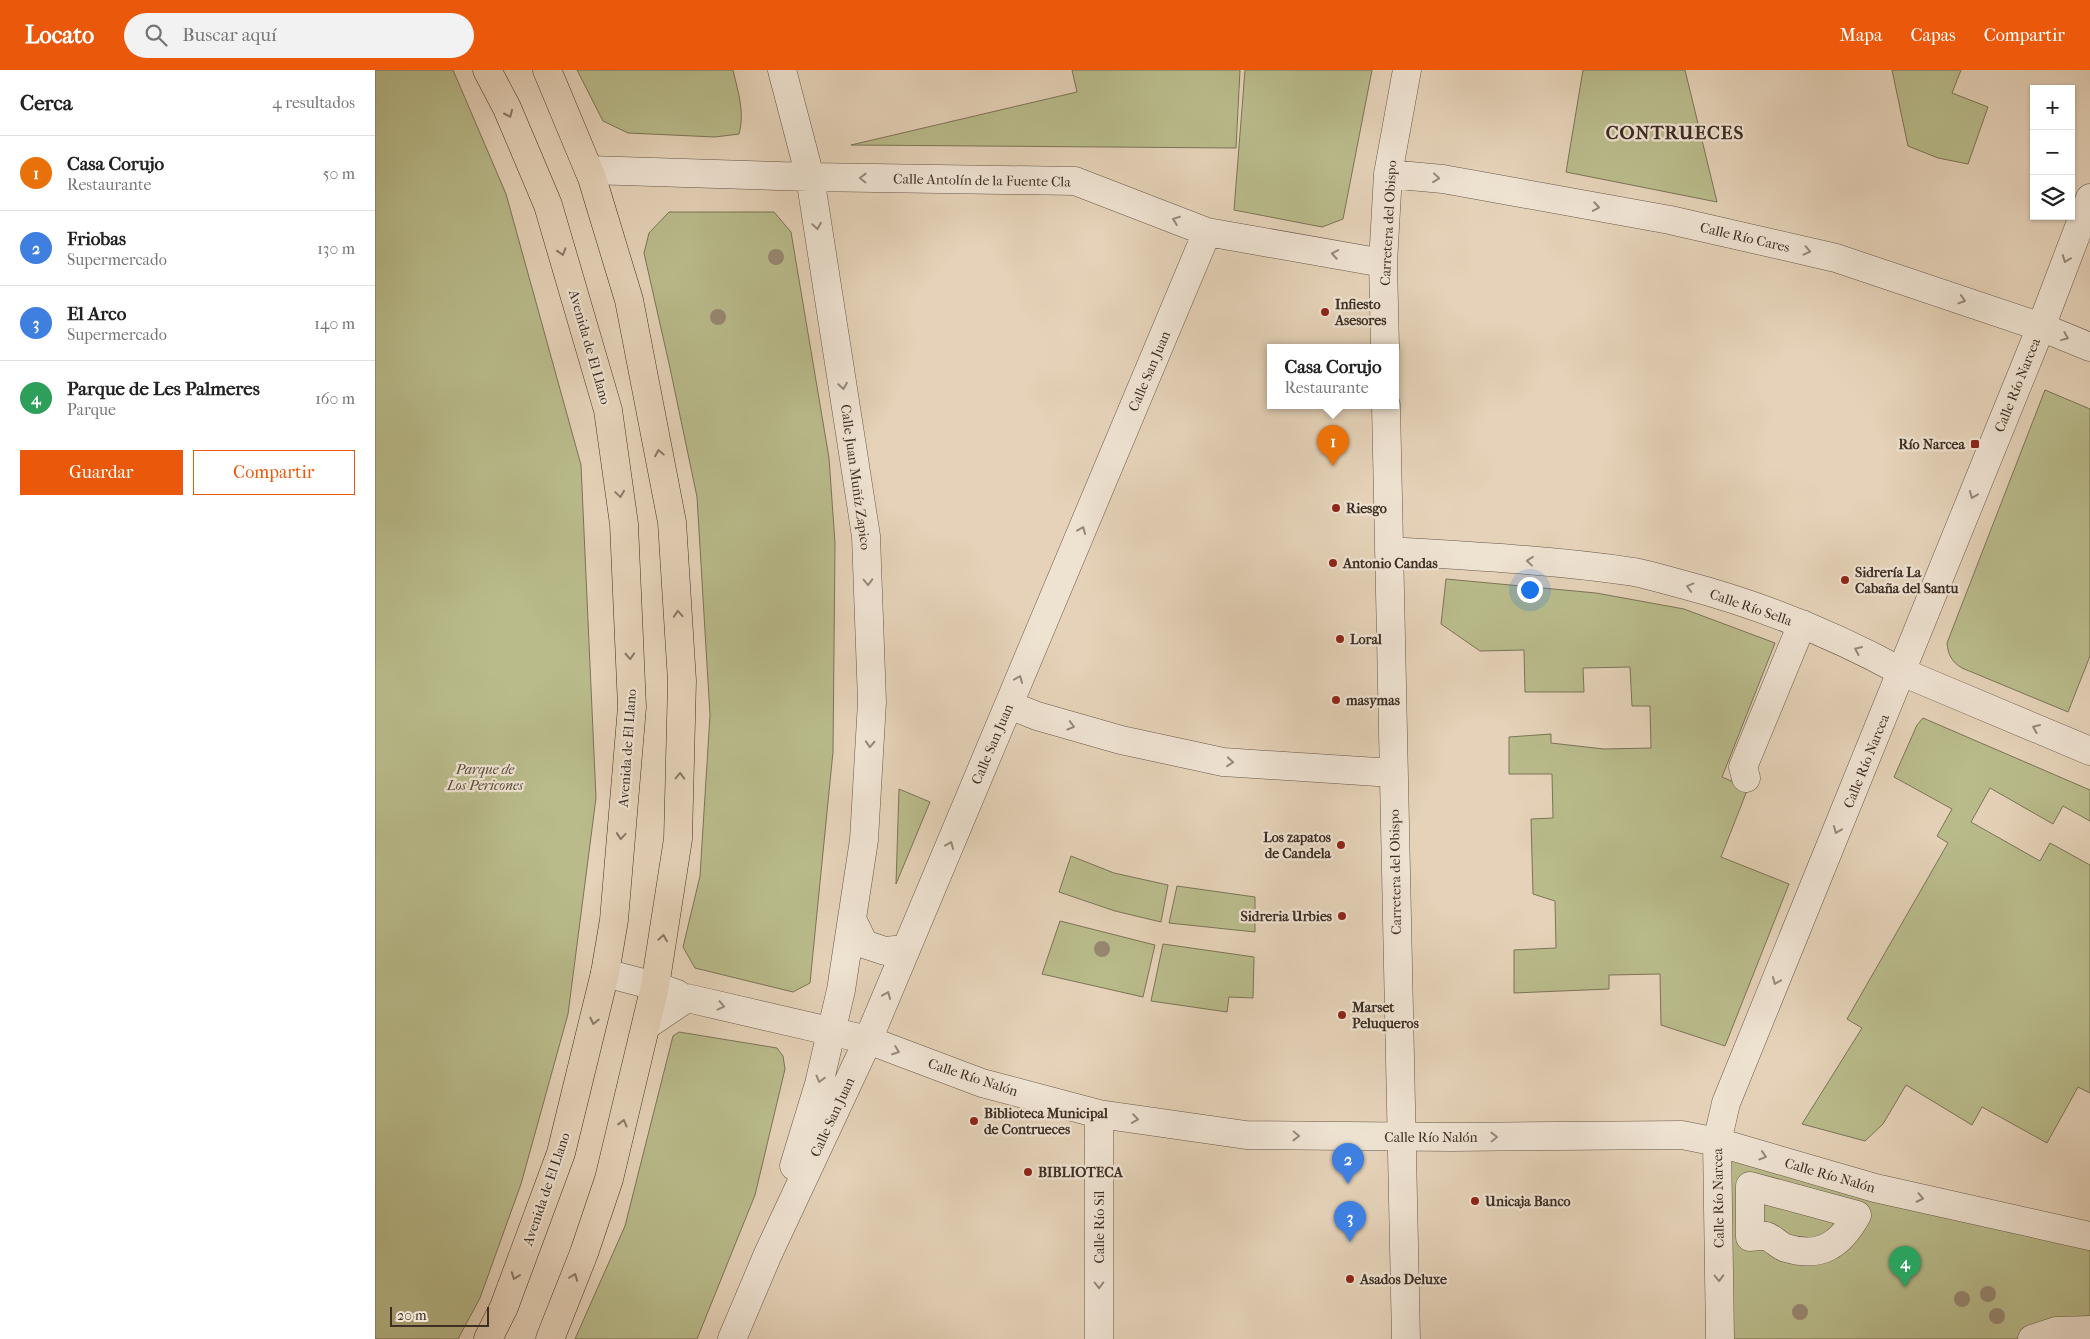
<!DOCTYPE html>
<html lang="es">
<meta charset="utf-8">
<style>
:root{--surface:#fff;--page:#f2f2f2;--text:#222;--muted:#767676;--line:#e0e0e0;--accent:#ea580c}
body{margin:0;font-family:"IM FELL French Canon",serif;background:var(--page);color:var(--text)}
.controls{position:absolute;right:15px;top:15px;display:grid;overflow:hidden;border-radius:0px;box-shadow:0 1px 4px #0004}
.controls button{width:45px;height:45px;display:grid;place-items:center;padding:0;border:0;border-bottom:1px solid var(--line);background:var(--surface);color:var(--text);font:25px sans-serif}
.scale{position:absolute;left:15px;bottom:12px;width:99px;box-sizing:border-box;padding-left:5px;border:2px solid #3e2e24;border-top:0;font-size:14px;line-height:18px;white-space:nowrap;color:#3e2e24;-webkit-text-stroke:4px #eee2d1;paint-order:stroke}
.you{position:absolute;left:1154px;top:519px;width:18px;height:18px;margin:-12px;border:4px solid #fff;border-radius:50%;background:#1a73e8;box-shadow:0 0 0 8px #1a73e833}
.badge{display:grid;place-items:center;width:32px;height:32px;border-radius:50%;background:var(--accent);color:#fff;font-size:16px;font-weight:700}
.pin{position:absolute;translate:-50% -41px;filter:drop-shadow(0 1px 2px #0008)}
.pin::after{content:'';position:absolute;top:26px;width:18px;height:15px;background:inherit;clip-path:polygon(0 0,100% 0,50% 100%)}
.popup{position:absolute;left:892px;top:274px;width:132px;height:65px;box-sizing:border-box;display:grid;place-content:center;border-radius:0px;background:var(--surface);filter:drop-shadow(0 1px 4px #0005);font-size:16px;white-space:nowrap;color:var(--muted)}
.popup b{font-size:19px;color:var(--text)}
.popup::after{content:'';position:absolute;left:50%;top:100%;margin-left:-10px;border:10px solid transparent;border-top-color:var(--surface)}
.list{margin:0;padding:0;list-style:none}
h2{display:flex;justify-content:space-between;align-items:center;height:65px;margin:0;padding:0 20px;font-size:21px}
h2 small{font-size:16px;font-weight:400;color:var(--muted)}
.list li{display:grid;grid-template-columns:32px 1fr auto;gap:15px;align-items:center;box-sizing:border-box;height:75px;padding:0 20px;border-top:1px solid var(--line)}
.list b{display:block;font-size:19px;white-space:nowrap}
.list p{margin:0;font-size:16px;white-space:nowrap;color:var(--muted)}
.list em{font-size:16px;font-style:normal;color:var(--muted)}
.actions{display:flex;gap:10px;padding:15px 20px}
.actions a{flex:1;padding:11px 0;border:1px solid var(--accent);border-radius:0px;text-align:center;font-size:18px;color:var(--accent)}
.actions .main{background:var(--accent);color:#fff}
.icon{flex:none;width:28px;height:28px;fill:none;stroke:currentColor;stroke-width:2;stroke-linecap:round;stroke-linejoin:round}
.map{position:relative;flex:none;width:1715px;height:1269px;overflow:hidden}
header{display:flex;align-items:center;gap:30px;box-sizing:border-box;height:70px;padding:0 25px;background:var(--accent);color:#fff}
header strong{font-size:24px}
nav{display:flex;gap:28px;margin-inline-start:auto;font-size:18px}
.search{width:350px;height:45px;background:var(--page);display:flex;align-items:center;gap:12px;box-sizing:border-box;padding:0 18px;border-radius:28px;color:var(--muted);font-size:19px}
main{display:flex}
aside{flex:1;background:var(--surface)}
.map>svg:first-child{display:block}
.green{fill:#b9bb8b;stroke:#7c7458}
.lines{fill:none;stroke-linecap:round;stroke-linejoin:round}
.minor-casing{stroke:#685749;stroke-width:29}
.major-casing{stroke:#3e2e24;stroke-width:29}
.minor{stroke:#eee2d1;stroke-width:28}
.major{stroke:#e5d2b8;stroke-width:28}
.tree{fill:#978772}
.oneway{stroke:#897867}
.oneway2{stroke:#96887a}
.poi-dot{fill:#8f2418;stroke:#eee2d1;stroke-width:2}
.labels{text-anchor:middle;stroke-width:4.5;stroke-linejoin:round;paint-order:stroke}
.street-label{font-size:14px;fill:#3e2e24;stroke:#eee2d1}
.poi-label{font-size:14px;font-weight:bold;fill:#3e2e24;stroke:#eee2d1;text-anchor:start}
.park-label{font-size:14px;font-style:italic;fill:#574a39;stroke:#eee2d1}
.district-label{font-size:19px;font-weight:bold;letter-spacing:1px;fill:#3e2e24;stroke:#eee2d1}
</style>
<header>
<strong>Locato</strong>
<div class="search"><svg class="icon" aria-label="search" viewBox="0 0 24 24"><circle cx="10" cy="10" r="6"/><path d="M15 15l6 6"/></svg>Buscar aquí</div>
<nav><a>Mapa</a><a>Capas</a><a>Compartir</a></nav>
</header>
<main>
<aside>
<h2>Cerca<small>4 resultados</small></h2>
<ul class="list">
<li><span class="badge" style="background:#e8710a">1</span><div><b>Casa Corujo</b><p>Restaurante</p></div><em>50 m</em></li>
<li><span class="badge" style="background:#3f7fe0">2</span><div><b>Friobas</b><p>Supermercado</p></div><em>130 m</em></li>
<li><span class="badge" style="background:#3f7fe0">3</span><div><b>El Arco</b><p>Supermercado</p></div><em>140 m</em></li>
<li><span class="badge" style="background:#2e9e5b">4</span><div><b>Parque de Les Palmeres</b><p>Parque</p></div><em>160 m</em></li>
</ul>
<div class="actions"><a class="main">Guardar</a><a>Compartir</a></div>
</aside>
<div class="map">
<svg width="1715" height="1269" viewBox="0 0 1715 1269">
<rect width="100%" height="100%" fill="#e5d2b8"/>
<filter id="stains"><feTurbulence type="fractalNoise" baseFrequency=".004" numOctaves="4"/><feColorMatrix values="0 0 0 0 .2 0 0 0 0 .09 0 0 0 0 .02 0 0 0 .5 -.17"/></filter>
<radialGradient id="worn" r=".72"><stop offset=".6" stop-color="#630" stop-opacity="0"/><stop offset="1" stop-color="#630" stop-opacity=".3"/></radialGradient>
<path class="green" d="M0,0H78L131,124L206,395L221,728L193,944L146,1114L105,1228L83,1269H0Z
M202,0H358C363,22 370,42 364,64L340,67L253,63L228,51Z
M697,0H865L861,78L476,75L702,22Z
M870,0H997L968,149L947,157L859,140Z
M1208,0H1310L1342,132L1191,102Z
M1517,0H1586L1577,23L1613,37L1593,94L1563,88L1533,76Z
M294,142H399L416,162L454,388L460,473L458,682L435,913L418,922L320,898L308,877L325,806L335,645L322,427L295,298L269,183L274,163Z
M1670,320L1715,339V586L1693,642L1587,598C1577,592 1573,585 1572,573Z
M1071,509L1221,523L1309,539L1400,573L1347,707L1373,718L1346,787L1414,814L1350,976L1286,955L1285,904L1234,905V919L1139,923V880L1181,878L1180,831L1158,824L1156,749L1178,748L1177,704H1134V667L1176,664V673L1229,679L1276,678L1275,636H1257L1255,597L1208,598L1209,622H1150L1149,580L1105,581L1066,554Z
M1548,648L1715,720V751L1688,736L1678,754L1615,718L1596,752L1665,791L1675,773L1715,795V1023L1703,1017L1672,1073L1607,1037L1597,1055L1531,1015L1508,1054L1490,1071L1427,1054L1487,958L1472,949L1573,773L1562,766L1577,739L1519,707L1542,655Z
M524,719L555,732L521,814Z
M696,786L739,803L793,815L786,852L740,841L684,822Z
M802,816L880,827V862L794,853Z
M685,851L780,875L768,927L667,904Z
M788,874L879,887L878,928L854,927L852,942L776,931Z
M304,962L402,978L408,986L410,999L380,1125L322,1269H200L250,1156L298,966Z
M1342,1072L1715,1166V1269H1345Z"/>
<g class="lines">
<defs>
<path id="minor" d="M407,0L435,107L491,466L497,632L489,770L466,920L444,1014L419,1096
M214,100L435,107L700,111L832,162L1008,193
M1013,104L1068,109L1295,150L1461,188L1666,257L1715,277
M1010,277L1008,193L1013,104L1032,0
M1011,335L1031,1269
M1014,481C1095,486 1178,490 1259,502C1274,505 1291,510 1306,514C1382,534 1458,564 1527,602L1715,681
M634,635L662,646L746,670L848,692L1018,703
M1371,708L1368,697L1427,554
M477,849L489,874L510,881L531,879
M230,903L280,916L302,924
M272,955L312,928L493,970L607,1013L724,1044L871,1065L1076,1067L1307,1065L1342,1072L1500,1118L1715,1166
M1375,1116L1482,1145C1466,1174 1446,1189 1411,1178C1404,1176 1398,1168 1391,1166C1386,1165 1380,1167 1375,1167Z
M357,1269L393,1184L493,970L832,162
M724,1269V1044
M1345,1269L1342,1072L1351,1033L1666,257L1715,128
M1657,1269L1681,1261L1715,1260"/>
<path id="major" d="M112,0L132,38L173,135L233,340L249,454L257,637L239,850L230,903L186,1083L129,1237L113,1269
M172,0L217,108L254,230L297,452L307,611L303,769L280,916L234,1109L209,1183L175,1269"/>
</defs>
<use href="#minor" class="minor-casing"/>
<use href="#major" class="major-casing"/>
<use href="#minor" class="minor"/>
<use href="#major" class="major"/>
</g>
<g class="tree">
<circle cx="401" cy="187" r="8"/>
<circle cx="343" cy="247" r="8"/>
<circle cx="727" cy="879" r="8"/>
<circle cx="1613" cy="1224" r="8"/>
<circle cx="1587" cy="1229" r="8"/>
<circle cx="1425" cy="1242" r="8"/>
<circle cx="1622" cy="1246" r="8"/>
</g>
<defs><path id="oneway-chevron" d="M-2-3.5L2.5 0L-2 3.5" fill="none" stroke-width="1.6" stroke-linecap="round" stroke-linejoin="round" transform="scale(1.25)"/></defs>
<g class="oneway">
<use href="#oneway-chevron" transform="translate(134 44) rotate(66)"/>
<use href="#oneway-chevron" transform="translate(187 182) rotate(73)"/>
<use href="#oneway-chevron" transform="translate(284 383) rotate(-101)"/>
<use href="#oneway-chevron" transform="translate(245 424) rotate(82)"/>
<use href="#oneway-chevron" transform="translate(303 544) rotate(-94)"/>
<use href="#oneway-chevron" transform="translate(255 586) rotate(87)"/>
<use href="#oneway-chevron" transform="translate(305 706) rotate(-88)"/>
<use href="#oneway-chevron" transform="translate(246 766) rotate(95)"/>
<use href="#oneway-chevron" transform="translate(288 868) rotate(-81)"/>
<use href="#oneway-chevron" transform="translate(219 951) rotate(103)"/>
<use href="#oneway-chevron" transform="translate(248 1053) rotate(-76)"/>
<use href="#oneway-chevron" transform="translate(140 1206) rotate(110)"/>
<use href="#oneway-chevron" transform="translate(199 1207) rotate(-69)"/>
</g>
<g class="oneway2">
<use href="#oneway-chevron" transform="translate(488 108) rotate(-179)"/>
<use href="#oneway-chevron" transform="translate(1061 108) rotate(6)"/>
<use href="#oneway-chevron" transform="translate(1221 137) rotate(10)"/>
<use href="#oneway-chevron" transform="translate(801 150) rotate(-159)"/>
<use href="#oneway-chevron" transform="translate(442 156) rotate(81)"/>
<use href="#oneway-chevron" transform="translate(1432 181) rotate(13)"/>
<use href="#oneway-chevron" transform="translate(960 184) rotate(-170)"/>
<use href="#oneway-chevron" transform="translate(1691 189) rotate(111)"/>
<use href="#oneway-chevron" transform="translate(1587 230) rotate(18)"/>
<use href="#oneway-chevron" transform="translate(1690 267) rotate(22)"/>
<use href="#oneway-chevron" transform="translate(468 316) rotate(81)"/>
<use href="#oneway-chevron" transform="translate(1598 425) rotate(112)"/>
<use href="#oneway-chevron" transform="translate(707 460) rotate(-67)"/>
<use href="#oneway-chevron" transform="translate(1155 491) rotate(-174)"/>
<use href="#oneway-chevron" transform="translate(493 512) rotate(88)"/>
<use href="#oneway-chevron" transform="translate(1315 517) rotate(-165)"/>
<use href="#oneway-chevron" transform="translate(1483 580) rotate(-156)"/>
<use href="#oneway-chevron" transform="translate(644 609) rotate(-67)"/>
<use href="#oneway-chevron" transform="translate(696 656) rotate(16)"/>
<use href="#oneway-chevron" transform="translate(1661 658) rotate(-157)"/>
<use href="#oneway-chevron" transform="translate(495 674) rotate(93)"/>
<use href="#oneway-chevron" transform="translate(855 692) rotate(5)"/>
<use href="#oneway-chevron" transform="translate(1462 760) rotate(112)"/>
<use href="#oneway-chevron" transform="translate(575 775) rotate(-67)"/>
<use href="#oneway-chevron" transform="translate(1401 911) rotate(112)"/>
<use href="#oneway-chevron" transform="translate(512 925) rotate(-67)"/>
<use href="#oneway-chevron" transform="translate(346 936) rotate(13)"/>
<use href="#oneway-chevron" transform="translate(521 981) rotate(21)"/>
<use href="#oneway-chevron" transform="translate(445 1009) rotate(105)"/>
<use href="#oneway-chevron" transform="translate(760 1049) rotate(8)"/>
<use href="#oneway-chevron" transform="translate(921 1066) rotate(1)"/>
<use href="#oneway-chevron" transform="translate(1119 1067) rotate(-1)"/>
<use href="#oneway-chevron" transform="translate(1388 1086) rotate(17)"/>
<use href="#oneway-chevron" transform="translate(1545 1128) rotate(12)"/>
<use href="#oneway-chevron" transform="translate(1344 1208) rotate(89)"/>
<use href="#oneway-chevron" transform="translate(724 1215) rotate(90)"/>
</g>
<g class="poi-dot">
<circle cx="950" cy="242" r="5"/>
<rect x="1595" y="369" width="10" height="10" rx="2.5"/>
<circle cx="961" cy="438" r="5"/>
<circle cx="958" cy="493" r="5"/>
<circle cx="1470" cy="510" r="5"/>
<circle cx="965" cy="569" r="5"/>
<circle cx="961" cy="630" r="5"/>
<circle cx="966" cy="775" r="5"/>
<circle cx="967" cy="846" r="5"/>
<circle cx="967" cy="945" r="5"/>
<circle cx="599" cy="1051" r="5"/>
<circle cx="653" cy="1102" r="5"/>
<circle cx="1100" cy="1131" r="5"/>
<circle cx="975" cy="1209" r="5"/>
</g>
<g class="labels">
<g class="street-label">
<text transform="translate(607 110) rotate(1)" y="5">Calle Antolín de la Fuente Cla</text>
<text transform="translate(1013 153) rotate(-87)" y="5">Carretera del Obispo</text>
<text transform="translate(1370 167) rotate(13)" y="5">Calle Río Cares</text>
<text transform="translate(215 277) rotate(74)" y="5">Avenida de El Llano</text>
<text transform="translate(774 301) rotate(-67)" y="5">Calle San Juan</text>
<text transform="translate(1642 315) rotate(-68)" y="5">Calle Río Narcea</text>
<text transform="translate(481 407) rotate(82)" y="5">Calle Juan Muñíz Zapico</text>
<text transform="translate(1376 537) rotate(19)" y="5">Calle Río Sella</text>
<text transform="translate(617 674) rotate(-67)" y="5">Calle San Juan</text>
<text transform="translate(252 678) rotate(-86)" y="5">Avenida de El Llano</text>
<text transform="translate(1491 691) rotate(-68)" y="5">Calle Río Narcea</text>
<text transform="translate(1020 802) rotate(-91)" y="5">Carretera del Obispo</text>
<text transform="translate(598 1007) rotate(18)" y="5">Calle Río Nalón</text>
<text transform="translate(457 1047) rotate(-65)" y="5">Calle San Juan</text>
<text x="1056" y="1072">Calle Río Nalón</text>
<text transform="translate(1455 1105) rotate(16)" y="5">Calle Río Nalón</text>
<text transform="translate(171 1119) rotate(-71)" y="5">Avenida de El Llano</text>
<text transform="translate(1343 1128) rotate(-91)" y="5">Calle Río Narcea</text>
<text transform="translate(724 1157) rotate(-90)" y="5">Calle Río Sil</text>
</g>
<g class="poi-label">
<text x="960" y="239">Infiesto<tspan x="960" dy="16">Asesores</tspan></text>
<text x="1590" y="379" text-anchor="end">Río Narcea</text>
<text x="971" y="443">Riesgo</text>
<text x="968" y="498">Antonio Candas</text>
<text x="1480" y="507">Sidrería La<tspan x="1480" dy="16">Cabaña del Santu</tspan></text>
<text x="975" y="574">Loral</text>
<text x="971" y="635">masymas</text>
<text x="956" y="772" text-anchor="end">Los zapatos<tspan x="956" dy="16">de Candela</tspan></text>
<text x="957" y="851" text-anchor="end">Sidreria Urbies</text>
<text x="977" y="942">Marset<tspan x="977" dy="16">Peluqueros</tspan></text>
<text x="609" y="1048">Biblioteca Municipal<tspan x="609" dy="16">de Contrueces</tspan></text>
<text x="663" y="1107">BIBLIOTECA</text>
<text x="1110" y="1136">Unicaja Banco</text>
<text x="985" y="1214">Asados Deluxe</text>
</g>
<g class="park-label">
<text x="110" y="704">Parque de<tspan x="110" dy="16">Los Pericones</tspan></text>
</g>
<g class="district-label">
<text x="1300" y="69">CONTRUECES</text>
</g>
</g>
<rect width="100%" height="100%" filter="url(#stains)"/>
<rect width="100%" height="100%" fill="url(#worn)"/>
</svg>
<div class="controls">
<button>+</button>
<button>−</button>
<button><svg class="icon" aria-label="layers" viewBox="0 0 24 24"><path d="M12 4l9 5-9 5-9-5zM3 14l9 5 9-5"/></svg></button>
</div>
<div class="scale">20 m</div>
<div class="you"></div>
<div class="pin badge" style="left:958px;top:396px;background:#e8710a">1</div>
<div class="popup"><b>Casa Corujo</b>Restaurante</div>
<div class="pin badge" style="left:973px;top:1114px;background:#3f7fe0">2</div>
<div class="pin badge" style="left:975px;top:1172px;background:#3f7fe0">3</div>
<div class="pin badge" style="left:1530px;top:1217px;background:#2e9e5b">4</div>
</div>
</main>
